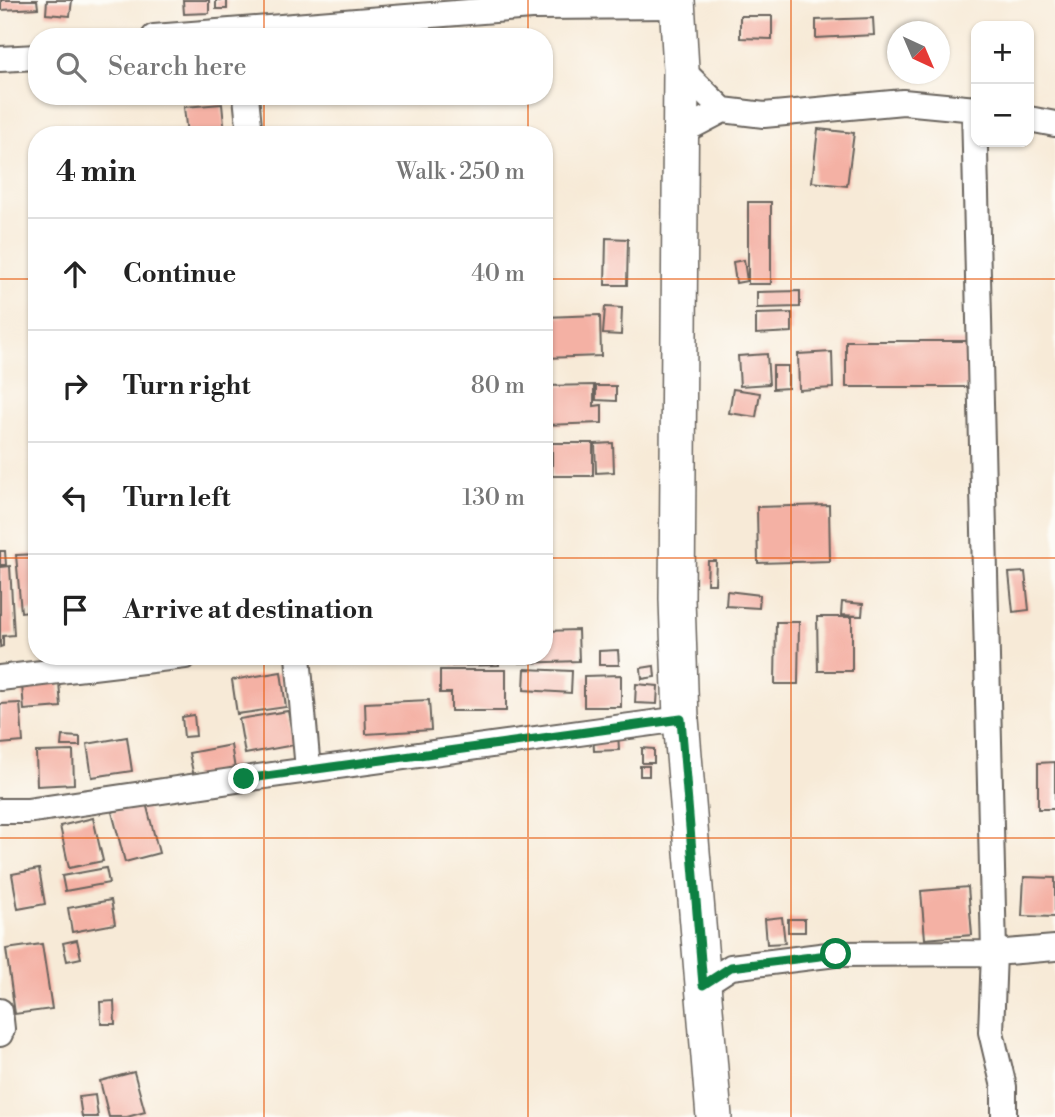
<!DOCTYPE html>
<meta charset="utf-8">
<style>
:root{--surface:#fff;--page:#f2f2f2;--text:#222;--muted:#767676;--line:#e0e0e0}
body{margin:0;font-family:"Libre Bodoni",serif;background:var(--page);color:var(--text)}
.controls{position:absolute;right:21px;top:21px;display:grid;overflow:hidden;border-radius:14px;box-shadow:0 2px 5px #0004}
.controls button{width:63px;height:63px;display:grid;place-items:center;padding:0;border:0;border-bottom:2px solid var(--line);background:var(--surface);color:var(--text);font:35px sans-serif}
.compass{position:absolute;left:887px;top:21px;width:63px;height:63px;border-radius:50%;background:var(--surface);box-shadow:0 2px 5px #0004;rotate:136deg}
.stop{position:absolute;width:21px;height:21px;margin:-16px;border:5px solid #0b8043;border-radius:50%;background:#fff}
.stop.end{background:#0b8043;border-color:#fff;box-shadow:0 2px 7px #0008}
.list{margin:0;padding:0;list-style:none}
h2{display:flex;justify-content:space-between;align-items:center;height:91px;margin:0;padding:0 28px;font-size:30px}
h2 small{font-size:23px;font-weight:400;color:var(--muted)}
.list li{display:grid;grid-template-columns:46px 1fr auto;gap:21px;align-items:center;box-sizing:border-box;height:112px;padding:0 28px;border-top:2px solid var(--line)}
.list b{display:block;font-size:26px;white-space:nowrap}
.list em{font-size:23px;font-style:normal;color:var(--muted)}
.icon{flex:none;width:38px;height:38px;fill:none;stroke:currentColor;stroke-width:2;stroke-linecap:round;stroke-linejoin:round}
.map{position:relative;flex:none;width:1055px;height:1117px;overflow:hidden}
.search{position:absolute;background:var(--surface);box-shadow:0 2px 5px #0004;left:28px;top:28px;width:525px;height:77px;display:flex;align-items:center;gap:18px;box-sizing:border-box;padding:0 24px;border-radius:28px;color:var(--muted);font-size:26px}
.panel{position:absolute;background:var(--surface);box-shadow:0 2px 5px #0004;left:28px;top:126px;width:525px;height:539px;border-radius:28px}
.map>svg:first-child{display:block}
.building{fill:#f4b1a4}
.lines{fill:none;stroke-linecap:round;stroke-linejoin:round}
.minor-casing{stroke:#69645d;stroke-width:28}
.secondary-casing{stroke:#69645d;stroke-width:38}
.minor{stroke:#fff;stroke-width:24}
.secondary{stroke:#fff;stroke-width:35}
.route{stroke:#0b8043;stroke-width:9}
.grid{fill:none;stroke:#e8590c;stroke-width:2;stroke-opacity:0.55}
</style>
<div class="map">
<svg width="1055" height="1117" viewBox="0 0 1055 1117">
<rect width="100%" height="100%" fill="#fdfcf7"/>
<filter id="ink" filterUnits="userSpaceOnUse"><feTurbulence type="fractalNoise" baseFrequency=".0143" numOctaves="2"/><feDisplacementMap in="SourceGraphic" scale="14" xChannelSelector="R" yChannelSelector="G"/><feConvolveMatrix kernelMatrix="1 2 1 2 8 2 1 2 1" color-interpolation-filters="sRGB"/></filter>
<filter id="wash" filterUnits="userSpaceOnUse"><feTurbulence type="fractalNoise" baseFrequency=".00686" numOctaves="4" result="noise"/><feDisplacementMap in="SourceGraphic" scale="28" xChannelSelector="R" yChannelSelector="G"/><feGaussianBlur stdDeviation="1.57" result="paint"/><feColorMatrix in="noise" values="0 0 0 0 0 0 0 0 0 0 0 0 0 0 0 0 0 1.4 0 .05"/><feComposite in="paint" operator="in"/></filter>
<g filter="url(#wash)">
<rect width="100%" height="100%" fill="#f7ead7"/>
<g id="blocks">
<path class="building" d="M1,0H37L38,8L1,10Z
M47,0H72L70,16L46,14Z
M183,0H209V13L184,14Z
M216,0H227V9H216Z
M740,16H772V39L740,38Z
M873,18L874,35L816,38V20Z
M186,96H204V98L186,100Z
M222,104L225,135H187L184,107Z
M818,129L854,133L847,186L812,182Z
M748,202H771V284H748Z
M606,238L628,239L627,285H605Z
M744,260L747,281L736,283L733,262Z
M800,291V307L757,308V292Z
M605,307L622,308L621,335L603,334Z
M792,313V332L756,334V314Z
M600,315L601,356L544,358V317Z
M846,341H972V387H846Z
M832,352L833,388L799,390L798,354Z
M767,354L769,384L740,386L738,356Z
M773,366H788V388L773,389Z
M594,385V406L602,405V423L544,425V386Z
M596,386H616V401L596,400Z
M733,389L760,393L756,417L729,413Z
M552,443H593V476H552Z
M613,443L614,472L596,473L595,444Z
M829,505L830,561L758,563L757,507Z
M0,551H5L6,565H0Z
M37,554V610L21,612L16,555Z
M708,561H716L715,584H707Z
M10,566L14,635L3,636V646L0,647V567Z
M1025,572L1029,610L1013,612L1009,573Z
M727,591L760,595L759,608L726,606Z
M842,602L863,604L862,616L841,615Z
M817,617H852V671H818Z
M776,622H799L798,684H775Z
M578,630L579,661L520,663L519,656H544V631Z
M618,650L619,665H599V651Z
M452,656H499V665L452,666Z
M654,666L655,677L642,679L641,668Z
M525,669L572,671L571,693L524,690Z
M440,670H506V711H451V693H440Z
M281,672L286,707L237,714L232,680Z
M621,675V707H584V676Z
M59,682L61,707L24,710L22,685Z
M636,684L658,686L657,704L635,703Z
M429,700L431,730L366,734L365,703Z
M20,703L23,742L0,744V704Z
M288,711L294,745L245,754L239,719Z
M194,715L196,736L184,737L182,717Z
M618,732L619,750L594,751L593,733Z
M62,736L80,737V746H61Z
M127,737L132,771L92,777L87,744Z
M231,745L235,769L194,777L189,753Z
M642,748L654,749V763H642Z
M73,751L74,784L37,786L36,752Z
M1055,762V809H1038V763Z
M640,766H649V776H640Z
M146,803L159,853L125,862L112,812Z
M93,818L103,861L69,868L60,826Z
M106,868L109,883L65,891L62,876Z
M39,869L45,904L18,909L12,874Z
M1024,877L1055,878V917L1022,916Z
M968,887L972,935L925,939L921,891Z
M111,900L115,924L72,932L68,908Z
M782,917L785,943L767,944L765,919Z
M788,919H805V932H788Z
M77,940L81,958L67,961L63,943Z
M42,944L52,1009L15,1014L6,949Z
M114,1001L115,1024H101L100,1002Z
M134,1072L145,1112L127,1117H109L100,1081Z
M95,1095L98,1117H82L79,1097Z"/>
</g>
</g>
<g filter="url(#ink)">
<use href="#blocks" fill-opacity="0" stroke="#69645d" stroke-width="2"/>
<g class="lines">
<defs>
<path id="minor" d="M154,37L532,7L678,6
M0,59L37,57
M681,69L723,110
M246,96L250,135
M974,108L994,953L1055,948
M1029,119L1055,124
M681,132L723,110L764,115L903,102L976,109
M298,656L308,770
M0,678L185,656
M0,811H27L244,779L681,719
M703,985L731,967L836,954L994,953L991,1032L1004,1087V1117
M0,1011L2,1029L0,1034"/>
<path id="secondary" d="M677,0L681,69L677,599L681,719L714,1117"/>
</defs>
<use href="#minor" class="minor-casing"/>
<use href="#secondary" class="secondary-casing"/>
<use href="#minor" class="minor"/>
<use href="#secondary" class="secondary"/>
</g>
</g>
<g class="lines" filter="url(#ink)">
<path class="route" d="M244,779L681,719L703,985L731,967L836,954"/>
</g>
<path class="grid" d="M264,0V37M528,0V37M791,0V1117M264,96V135M528,96V135M0,279H37M544,279H1055M0,558H37M544,558H1055M264,656V1117M528,656V1117M0,838H1055"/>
</svg>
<div class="controls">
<button>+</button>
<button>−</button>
</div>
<svg class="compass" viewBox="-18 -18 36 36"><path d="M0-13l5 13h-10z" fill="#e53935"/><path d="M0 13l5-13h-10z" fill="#767676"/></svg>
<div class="stop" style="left:836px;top:954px"></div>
<div class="stop end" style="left:244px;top:779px"></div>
<div class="search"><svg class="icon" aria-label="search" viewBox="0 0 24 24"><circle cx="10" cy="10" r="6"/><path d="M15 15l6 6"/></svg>Search here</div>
<section class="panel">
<h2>4 min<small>Walk · 250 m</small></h2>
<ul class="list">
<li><svg class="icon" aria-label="ahead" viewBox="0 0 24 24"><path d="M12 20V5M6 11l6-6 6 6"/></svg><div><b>Continue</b></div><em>40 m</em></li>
<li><svg class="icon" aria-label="right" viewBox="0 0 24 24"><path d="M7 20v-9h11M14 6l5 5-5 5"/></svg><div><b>Turn right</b></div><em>80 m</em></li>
<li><svg class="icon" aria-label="left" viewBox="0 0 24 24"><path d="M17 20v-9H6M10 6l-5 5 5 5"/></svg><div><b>Turn left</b></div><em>130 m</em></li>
<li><svg class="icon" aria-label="arrive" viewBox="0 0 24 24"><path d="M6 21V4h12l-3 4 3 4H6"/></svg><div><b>Arrive at destination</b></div></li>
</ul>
</section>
</div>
